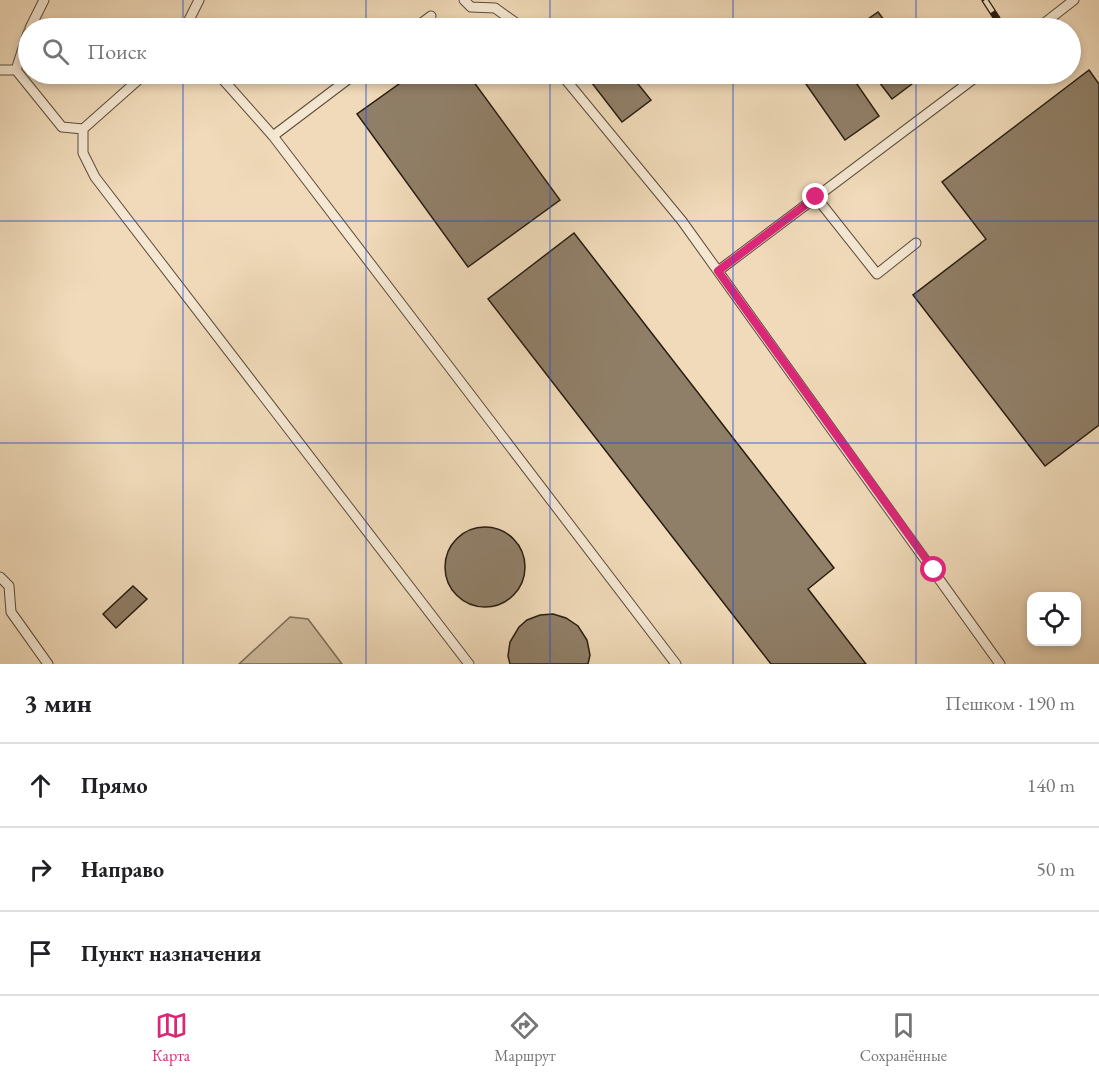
<!DOCTYPE html>
<html lang="ru">
<meta charset="utf-8">
<style>
:root{--surface:#fff;--page:#f2f2f2;--text:#202124;--muted:#757577;--line:#e0e0e0;--accent:#db2777}
body{margin:0;font-family:"EB Garamond",serif;background:var(--page);color:var(--text)}
.controls{position:absolute;right:18px;bottom:18px;display:grid;overflow:hidden;border-radius:12px;box-shadow:0 3px 9px #0003}
.controls button{width:54px;height:54px;display:grid;place-items:center;padding:0;border:0;border-bottom:2px solid var(--line);background:var(--surface);color:var(--text);font:30px sans-serif}
.stop{position:absolute;width:18px;height:18px;margin:-14px;border:4px solid #db2777;border-radius:50%;background:#fff}
.stop.end{background:#db2777;border-color:#fff;box-shadow:0 2px 6px #0008}
.list{margin:0;padding:0;list-style:none}
h2{display:flex;justify-content:space-between;align-items:center;height:78px;margin:0;padding:0 24px;font-size:26px}
h2 small{font-size:20px;font-weight:400;color:var(--muted)}
.list li{display:grid;grid-template-columns:39px 1fr auto;gap:18px;align-items:center;box-sizing:border-box;height:84px;padding:0 24px;border-top:2px solid var(--line)}
.list b{display:block;font-size:22px;white-space:nowrap}
.list em{font-size:20px;font-style:normal;color:var(--muted)}
.icon{flex:none;width:33px;height:33px;fill:none;stroke:currentColor;stroke-width:2;stroke-linecap:round;stroke-linejoin:round}
.map{position:relative;flex:none;width:1099px;height:664px;overflow:hidden}
.search{position:absolute;background:var(--surface);box-shadow:0 3px 9px #0003;left:18px;right:18px;top:18px;height:66px;display:flex;align-items:center;gap:15px;box-sizing:border-box;padding:0 21px;border-radius:33px;color:var(--muted);font-size:22px}
.sheet{height:330px;background:var(--surface)}
nav{display:flex;justify-content:space-around;align-items:center;box-sizing:border-box;height:84px;border-top:2px solid var(--line);background:var(--surface);font-size:16px;color:var(--muted)}
nav a{display:grid;justify-items:center;gap:3px}
nav .on{color:var(--accent)}
.map>svg:first-child{display:block}
.green{fill:#ceba9c;stroke:#7b6c56;stroke-width:1.5}
.building{fill:#907f68;stroke:#281d11;stroke-width:1.5}
.lines{fill:none;stroke-linecap:round;stroke-linejoin:round}
.service-casing{stroke:#5a4c3b;stroke-width:11}
.service{stroke:#f5e7d2;stroke-width:9}
.rail-casing{stroke:#281d11;stroke-width:7}
.rail{stroke:#f5e7d2;stroke-width:4.5;stroke-dasharray:14;stroke-linecap:butt}
.route{stroke:#db2777;stroke-width:8}
.grid{fill:none;stroke:#1d4ed8;stroke-width:1.5;stroke-opacity:0.55}
</style>
<div class="map">
<svg width="1099" height="664" viewBox="0 0 1099 664">
<rect width="100%" height="100%" fill="#f0dab9"/>
<filter id="stains"><feTurbulence type="fractalNoise" baseFrequency=".00333" numOctaves="4"/><feColorMatrix values="0 0 0 0 .2 0 0 0 0 .09 0 0 0 0 .02 0 0 0 .5 -.17"/></filter>
<radialGradient id="worn" r=".72"><stop offset=".6" stop-color="#630" stop-opacity="0"/><stop offset="1" stop-color="#630" stop-opacity=".3"/></radialGradient>
<path class="green" d="M290,617L308,619L342,664H239Z"/>
<path class="building" d="M878,12L890,28H855Z
M1089,70L1099,84V425L1045,466L913,295L986,239L942,182Z
M413,74H468L560,200L468,267L357,114Z
M585,74H630L651,100L622,122Z
M799,74H850L879,116L845,140Z
M873,74H922L924,75L892,99Z
M574,233L834,568L808,589L866,664H771L488,299Z
M445 567a40 40 0 1 1 80 0a40 40 0 1 1-80 0Z
M133,586L147,599L116,628L103,614Z
M553,614L566,618L578,626L587,640L590,655L588,664H510L508,656L510,642L519,627L527,620L540,615Z"/>
<g class="lines">
<defs>
<path id="service" d="M464,0L471,7L495,8L523,28
M30,28L44,0
M185,28L199,0
M415,28L431,16
M1038,28L1074,0
M0,70H16
M16,70L62,127L83,129L145,74
M16,70L28,33
M218,74L273,136L676,664
M561,74L682,221L1000,664
M83,129V153L95,177L469,664
M273,136L355,74
M816,197L877,274L916,243
M718,271L980,74
M0,577L9,586L11,612L48,664"/>
</defs>
<use href="#service" class="service-casing"/>
<use href="#service" class="service"/>
<defs>
<path id="rail" d="M985,0L1003,28
M1037,74L1041,78"/>
</defs>
<use href="#rail" class="rail-casing"/>
<use href="#rail" class="rail"/>
</g>
<g class="lines">
<path class="route" d="M816,197L718,271L934,570"/>
</g>
<path class="grid" d="M183,0V28M366,0V28M550,0V28M733,0V28M916,0V28M183,74V664M366,74V664M550,74V664M733,74V664M916,74V664M0,221H1099M0,443H1099"/>
<rect width="100%" height="100%" filter="url(#stains)"/>
<rect width="100%" height="100%" fill="url(#worn)"/>
</svg>
<div class="controls">
<button><svg class="icon" aria-label="locate" viewBox="0 0 24 24"><circle cx="12" cy="12" r="6"/><path d="M12 2v4M12 18v4M2 12h4M18 12h4"/></svg></button>
</div>
<div class="stop" style="left:934px;top:570px"></div>
<div class="stop end" style="left:816px;top:197px"></div>
<div class="search"><svg class="icon" aria-label="search" viewBox="0 0 24 24"><circle cx="10" cy="10" r="6"/><path d="M15 15l6 6"/></svg>Поиск</div>
</div>
<section class="sheet">
<h2>3 мин<small>Пешком · 190 m</small></h2>
<ul class="list">
<li><svg class="icon" aria-label="ahead" viewBox="0 0 24 24"><path d="M12 20V5M6 11l6-6 6 6"/></svg><div><b>Прямо</b></div><em>140 m</em></li>
<li><svg class="icon" aria-label="right" viewBox="0 0 24 24"><path d="M7 20v-9h11M14 6l5 5-5 5"/></svg><div><b>Направо</b></div><em>50 m</em></li>
<li><svg class="icon" aria-label="arrive" viewBox="0 0 24 24"><path d="M6 21V4h12l-3 4 3 4H6"/></svg><div><b>Пункт назначения</b></div></li>
</ul>
</section>
<nav>
<a class="on"><svg class="icon" aria-label="map" viewBox="0 0 24 24"><path d="M3 6l6-2 6 2 6-2v14l-6 2-6-2-6 2zM9 4v14M15 6v14"/></svg>Карта</a>
<a><svg class="icon" aria-label="directions" viewBox="0 0 24 24"><path d="M12 3l9 9-9 9-9-9zM9 14v-3h6M13 9l2 2-2 2"/></svg>Маршрут</a>
<a><svg class="icon" aria-label="saved" viewBox="0 0 24 24"><path d="M7 4h10v16l-5-4-5 4z"/></svg>Сохранённые</a>
</nav>
